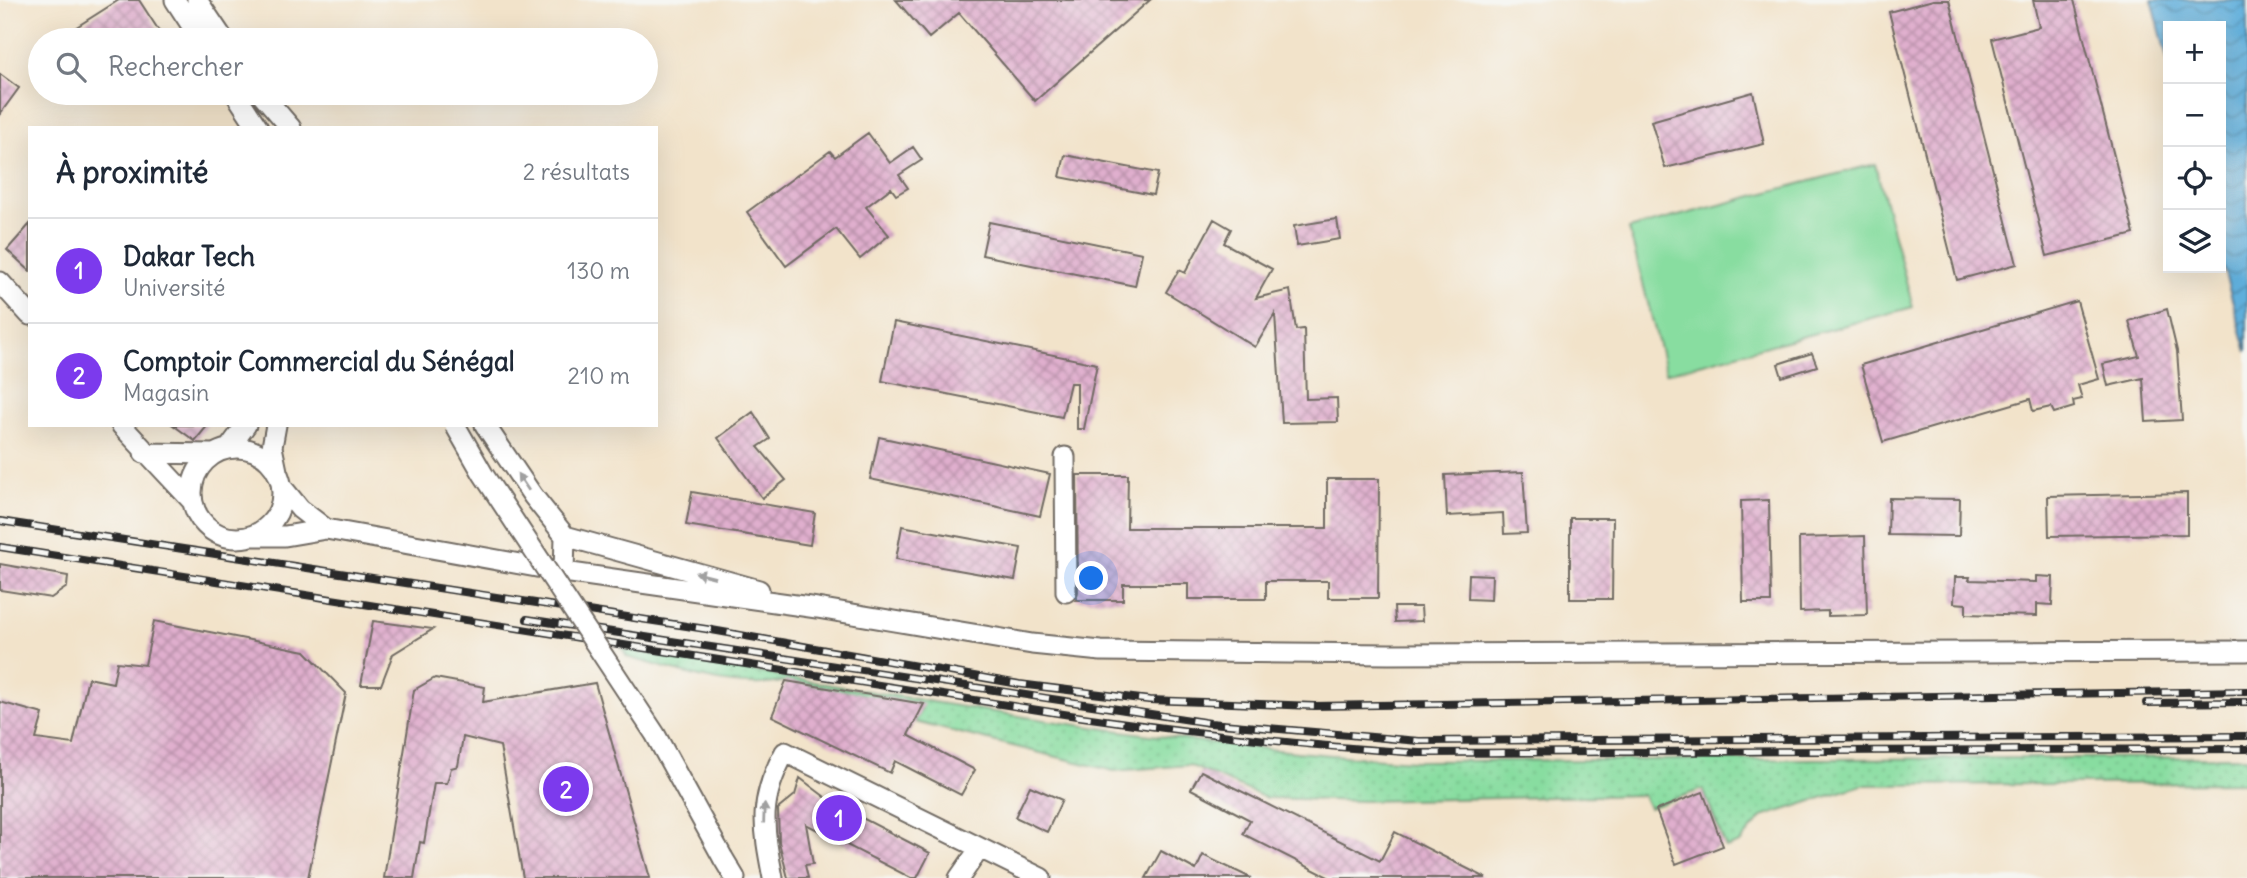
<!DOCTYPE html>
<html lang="fr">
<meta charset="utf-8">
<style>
:root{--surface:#fff;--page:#f6f6f7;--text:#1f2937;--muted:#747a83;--line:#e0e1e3;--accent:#7c3aed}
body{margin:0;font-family:Delius,sans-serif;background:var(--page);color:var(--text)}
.controls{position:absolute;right:21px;top:21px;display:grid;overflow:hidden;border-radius:0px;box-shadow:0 7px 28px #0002}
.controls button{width:63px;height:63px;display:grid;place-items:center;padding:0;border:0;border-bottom:2px solid var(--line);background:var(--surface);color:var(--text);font:35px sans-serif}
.you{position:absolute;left:1092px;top:579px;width:24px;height:24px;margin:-18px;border:5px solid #fff;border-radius:50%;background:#1a73e8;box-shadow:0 0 0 10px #1a73e833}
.badge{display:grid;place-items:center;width:46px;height:46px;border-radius:50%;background:var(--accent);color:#fff;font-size:23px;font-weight:700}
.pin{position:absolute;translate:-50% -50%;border:4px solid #fff;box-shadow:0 2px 7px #0006}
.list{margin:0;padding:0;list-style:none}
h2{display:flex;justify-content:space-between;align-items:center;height:91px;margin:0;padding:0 28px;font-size:30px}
h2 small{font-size:23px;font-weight:400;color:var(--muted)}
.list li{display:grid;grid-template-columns:46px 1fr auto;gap:21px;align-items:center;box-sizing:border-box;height:105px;padding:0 28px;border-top:2px solid var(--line)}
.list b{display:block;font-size:26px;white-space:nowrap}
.list p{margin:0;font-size:23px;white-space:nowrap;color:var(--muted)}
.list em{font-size:23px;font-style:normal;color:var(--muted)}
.icon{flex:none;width:38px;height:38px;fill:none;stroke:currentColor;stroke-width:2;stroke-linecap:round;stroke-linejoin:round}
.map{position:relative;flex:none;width:2247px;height:878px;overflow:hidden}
.search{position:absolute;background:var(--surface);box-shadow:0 7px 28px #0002;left:28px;top:28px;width:630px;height:77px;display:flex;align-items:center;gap:18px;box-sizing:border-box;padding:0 24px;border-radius:38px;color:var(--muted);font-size:26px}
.panel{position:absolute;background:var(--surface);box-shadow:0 7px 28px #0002;left:28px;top:126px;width:630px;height:301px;border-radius:0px}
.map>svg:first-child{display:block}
.grass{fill:url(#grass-dots);stroke:#5a8466;stroke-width:2}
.park{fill:#88dda0;stroke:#5a8466;stroke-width:2}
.water{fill:url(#water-waves);stroke:#466d83;stroke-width:2}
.building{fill:url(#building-cross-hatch)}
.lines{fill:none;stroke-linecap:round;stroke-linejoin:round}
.minor-casing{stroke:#716b63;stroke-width:23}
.minor{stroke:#fff;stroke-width:19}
.rail-casing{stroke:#2b2b2b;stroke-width:8}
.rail{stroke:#f6f6f2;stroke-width:5;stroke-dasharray:16;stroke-linecap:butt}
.minor-bridge-casing{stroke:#716b63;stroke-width:23;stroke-linecap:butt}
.minor-bridge{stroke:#fff;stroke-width:19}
.oneway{fill:#a0a0a0}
</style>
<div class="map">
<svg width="2247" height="878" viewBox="0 0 2247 878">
<defs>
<pattern id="grass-dots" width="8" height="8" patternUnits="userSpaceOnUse" patternTransform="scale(1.75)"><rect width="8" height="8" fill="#88dda0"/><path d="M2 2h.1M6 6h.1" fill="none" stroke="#76be8a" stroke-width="1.8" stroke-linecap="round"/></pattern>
<pattern id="water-waves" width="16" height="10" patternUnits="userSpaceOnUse" patternTransform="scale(1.75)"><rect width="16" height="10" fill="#61afdb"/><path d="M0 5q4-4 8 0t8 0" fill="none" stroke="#508fb2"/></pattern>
<pattern id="building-cross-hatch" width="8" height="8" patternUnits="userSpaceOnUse" patternTransform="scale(1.75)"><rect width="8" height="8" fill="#e0afce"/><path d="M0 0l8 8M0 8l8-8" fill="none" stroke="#b68fa7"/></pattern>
</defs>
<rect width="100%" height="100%" fill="#f6f6f2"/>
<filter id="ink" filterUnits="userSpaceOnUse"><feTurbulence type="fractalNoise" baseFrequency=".0143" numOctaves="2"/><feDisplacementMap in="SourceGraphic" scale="14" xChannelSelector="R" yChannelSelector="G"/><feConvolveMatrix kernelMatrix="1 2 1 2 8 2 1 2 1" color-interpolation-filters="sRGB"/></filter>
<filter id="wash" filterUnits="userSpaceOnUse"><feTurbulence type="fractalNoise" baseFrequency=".00686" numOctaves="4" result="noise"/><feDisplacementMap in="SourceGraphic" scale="28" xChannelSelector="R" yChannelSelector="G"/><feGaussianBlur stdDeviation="1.57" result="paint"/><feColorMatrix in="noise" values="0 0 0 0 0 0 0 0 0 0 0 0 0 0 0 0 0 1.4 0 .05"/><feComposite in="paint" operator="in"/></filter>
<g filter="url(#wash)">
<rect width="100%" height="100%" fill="#f2e3ca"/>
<path class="grass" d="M622,649C886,693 1149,746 1416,761L2247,757V783L1862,785L1762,817L1740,843L1726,848L1703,789L1649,808L1643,795L1362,801L1266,798L1189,765L1114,771L915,722L923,705L786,681C734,693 677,670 627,657Z"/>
<path class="park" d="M1875,164L1913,307L1666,373L1629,229Z"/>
<path class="water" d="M2152,0H2247V352L2221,260V26H2168V62Z"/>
<g id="blocks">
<path class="building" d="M119,0H139L165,40H56Z
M896,0H1150L1035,101L959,13L929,38Z
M1933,0H1949L2017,264L1957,280L1889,12Z
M2033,0H2074L2134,234L2047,256L1992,39L2039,27Z
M0,74L19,88L0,114Z
M1753,92L1764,144L1665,168L1651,121Z
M868,133L890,163L913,147L922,160L899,175L908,188L896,195L891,188L866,207L889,235L860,259L836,229L786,266L747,212L830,151L835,157Z
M1065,155L1158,173L1153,195L1060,177Z
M1214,219L1231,229L1224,243L1272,269L1256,298L1290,290L1296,330L1304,329L1306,399L1337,398L1338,422L1282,423L1275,314L1255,347L1166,292L1179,270L1185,273Z
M1337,219L1340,239L1297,246L1294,226Z
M989,222L1142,253L1135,286L982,255Z
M30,224V271L7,250Z
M2077,301L2099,379L2078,385L2082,399L2073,401L2074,407L2054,413L2051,407L2033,411L2030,399L1883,442L1861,365Z
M2167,309L2177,351L2182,420L2146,422L2143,378L2108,386L2103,364L2139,356L2129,321Z
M894,322L1097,364L1084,429H1077V383H1070L1062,417L882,381Z
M1812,353L1817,366L1782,377L1778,364Z
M753,412L770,439L758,447L786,480L762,498L718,438Z
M173,425H208L195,441Z
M879,437L1050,474L1040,516L870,479Z
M1523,472L1527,533L1504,534L1503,513L1447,516L1445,475Z
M1077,475H1128L1127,528H1327V479H1379L1378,598H1328V581H1266V599H1188V584H1123V600H1076L1078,592Z
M692,492L815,513L810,545L686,525Z
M2187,493V534L2049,536L2048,496Z
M1889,498L1960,499L1959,536L1888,535Z
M1769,500L1771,602H1743L1741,501Z
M1570,518H1613L1612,599H1570Z
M902,526L1021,548L1015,580L896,559Z
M1865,536L1867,615L1828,616V611L1800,612L1799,538Z
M0,564L68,576L67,587L51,598L0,590Z
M1469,574L1492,575L1491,600L1468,599Z
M2036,576L2053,577L2052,605L2037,604V616L1966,614V604L1954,603L1955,577H1970L1969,580L2036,582Z
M1394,607H1421L1422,621L1395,622Z
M154,621L305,651L346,693L308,878H0V702L43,714L36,739L73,744L88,678L113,683L117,662L145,665Z
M373,621L433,629L393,654L381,685H361Z
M435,678L485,687L483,702L595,683L650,878H523L500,746L463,737L458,766L451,768L447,783H434L424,843L420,842L414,878H384L414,690Z
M786,681L924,704L908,735L975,770L961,795L895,761L890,773L772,716Z
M1201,771L1380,861L1395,832L1486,878H1330L1243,834L1250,820L1191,789Z
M800,778L833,803L930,853L917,878H911L806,824L813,864L805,865L808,878H788L779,842L778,809L795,795Z
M1030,786L1062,800L1047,832L1015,817Z
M1703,792L1723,846L1676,864L1656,810Z
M1161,851L1196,870L1203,855L1251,878H1146Z"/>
</g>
</g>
<g filter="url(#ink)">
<use href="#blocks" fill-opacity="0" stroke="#716b63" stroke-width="2"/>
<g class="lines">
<defs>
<path id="minor" d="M175,0L201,40
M197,0L224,40
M235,93L258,128
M261,93L291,128
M0,282L30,315
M121,425L192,501
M276,425L272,447L277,471
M485,425L533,496L565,536L759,590
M192 493a45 45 0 1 1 90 0a45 45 0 1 1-90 0Z
M229,448L246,425
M144,453L213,454
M1065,457L1066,592
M282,487L300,509L326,529
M251,536H285L326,529L564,572L817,608L1032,644L1101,651L1389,654L2247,651
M564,572L565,536
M723,858L735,878
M773,878C763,826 758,800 785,752L1041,878
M959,878L980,848"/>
</defs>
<use href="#minor" class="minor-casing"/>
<use href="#minor" class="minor"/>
<defs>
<path id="rail" d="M0,521L706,629L1019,684L1149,700L1314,706L2247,691
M0,547L1083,717C1195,733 1306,746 1419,753L2247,749
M527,619L1210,723L1419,741L2247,736
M2146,703L2247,702"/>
</defs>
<use href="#rail" class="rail-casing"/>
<use href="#rail" class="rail"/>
<defs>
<path id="minor-bridge" d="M455,425L483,474L655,734L723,858"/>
</defs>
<use href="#minor-bridge" class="minor-bridge-casing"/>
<use href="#minor-bridge" class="minor-bridge"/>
</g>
<defs><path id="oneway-solid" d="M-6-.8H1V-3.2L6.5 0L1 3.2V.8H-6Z" transform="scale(1.75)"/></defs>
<g class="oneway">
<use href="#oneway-solid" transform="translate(523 482) rotate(-124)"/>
<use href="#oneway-solid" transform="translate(705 575) rotate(-165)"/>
<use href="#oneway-solid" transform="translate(764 813) rotate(-88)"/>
</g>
</g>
</svg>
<div class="controls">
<button>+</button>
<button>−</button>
<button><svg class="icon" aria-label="locate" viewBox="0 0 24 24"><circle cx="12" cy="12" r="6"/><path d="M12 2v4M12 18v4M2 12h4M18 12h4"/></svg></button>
<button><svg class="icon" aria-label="layers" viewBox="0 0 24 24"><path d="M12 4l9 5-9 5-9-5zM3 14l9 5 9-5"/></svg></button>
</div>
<div class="you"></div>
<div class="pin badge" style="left:839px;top:818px">1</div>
<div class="pin badge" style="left:566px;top:789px">2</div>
<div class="search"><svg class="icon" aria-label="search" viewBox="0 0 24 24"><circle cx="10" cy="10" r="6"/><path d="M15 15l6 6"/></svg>Rechercher</div>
<section class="panel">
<h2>À proximité<small>2 résultats</small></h2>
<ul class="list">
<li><span class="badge">1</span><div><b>Dakar Tech</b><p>Université</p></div><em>130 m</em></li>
<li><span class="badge">2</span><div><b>Comptoir Commercial du Sénégal</b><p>Magasin</p></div><em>210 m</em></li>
</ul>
</section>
</div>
